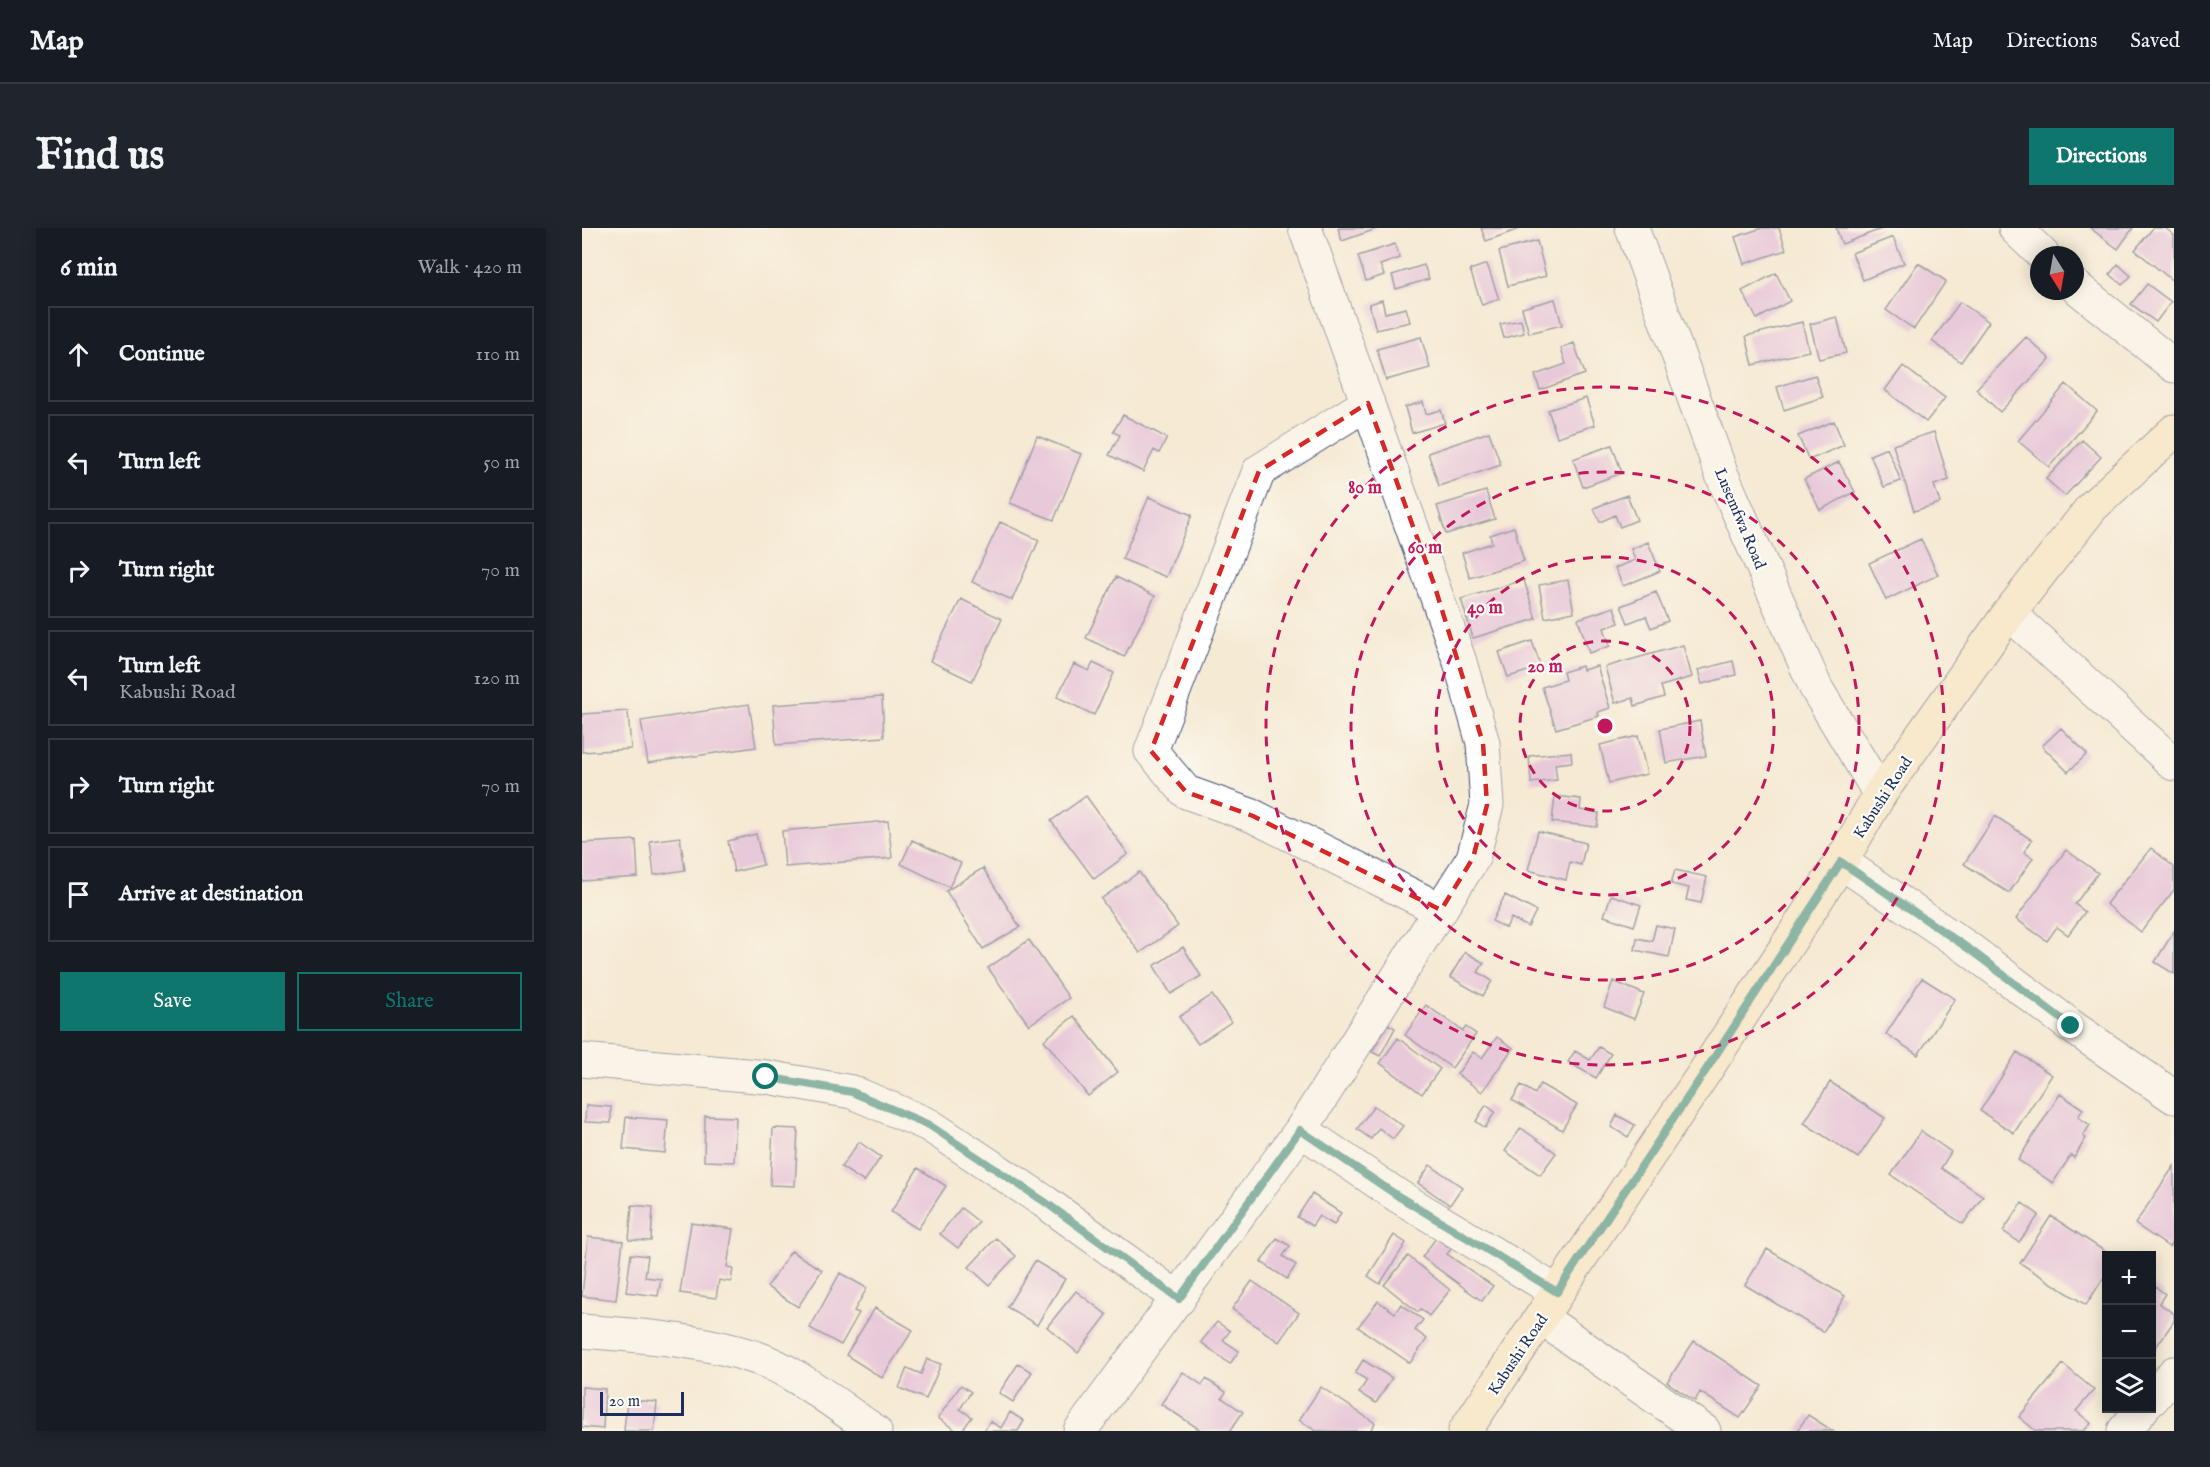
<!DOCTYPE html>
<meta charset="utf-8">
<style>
:root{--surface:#171b24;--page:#20242c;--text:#f1f3f6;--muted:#9ea1a6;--line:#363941;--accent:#0f766e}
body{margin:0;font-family:"IM FELL English",serif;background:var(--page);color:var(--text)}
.controls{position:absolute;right:18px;bottom:18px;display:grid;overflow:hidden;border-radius:0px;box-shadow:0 3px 15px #0003}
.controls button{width:54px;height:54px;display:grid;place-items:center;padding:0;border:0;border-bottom:2px solid var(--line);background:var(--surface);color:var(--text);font:30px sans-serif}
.compass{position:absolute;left:1448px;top:18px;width:54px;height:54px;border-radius:50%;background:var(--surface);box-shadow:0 3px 15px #0003;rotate:169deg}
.scale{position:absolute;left:18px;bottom:15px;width:84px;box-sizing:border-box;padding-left:6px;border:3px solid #1b2f5e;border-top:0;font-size:16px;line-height:21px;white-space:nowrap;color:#1b2f5e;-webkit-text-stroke:4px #fdfcf7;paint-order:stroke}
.stop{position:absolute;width:18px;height:18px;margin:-14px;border:4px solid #0f766e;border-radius:50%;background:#fff}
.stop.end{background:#0f766e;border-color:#fff;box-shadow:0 2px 6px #0008}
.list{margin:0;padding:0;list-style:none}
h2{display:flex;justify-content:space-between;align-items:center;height:78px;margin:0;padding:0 24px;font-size:26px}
h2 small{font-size:20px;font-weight:400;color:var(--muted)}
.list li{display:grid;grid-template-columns:39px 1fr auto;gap:18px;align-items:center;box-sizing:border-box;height:96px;margin:0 12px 12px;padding:0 12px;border:2px solid var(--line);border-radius:0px}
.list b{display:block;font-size:22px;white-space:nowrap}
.list p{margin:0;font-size:20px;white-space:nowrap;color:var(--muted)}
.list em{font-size:20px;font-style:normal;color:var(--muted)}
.actions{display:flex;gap:12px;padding:18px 24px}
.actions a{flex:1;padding:14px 0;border:2px solid var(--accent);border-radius:0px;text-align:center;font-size:21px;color:var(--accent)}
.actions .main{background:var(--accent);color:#fff}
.icon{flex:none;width:33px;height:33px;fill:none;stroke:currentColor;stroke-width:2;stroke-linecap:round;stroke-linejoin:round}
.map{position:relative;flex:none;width:1592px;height:1203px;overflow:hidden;border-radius:0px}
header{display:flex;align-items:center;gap:36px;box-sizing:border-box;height:84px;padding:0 30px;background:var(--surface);border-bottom:2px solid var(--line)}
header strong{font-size:28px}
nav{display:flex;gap:33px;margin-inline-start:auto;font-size:21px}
.intro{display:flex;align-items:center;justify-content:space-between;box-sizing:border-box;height:144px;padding:0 36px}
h1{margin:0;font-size:42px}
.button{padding:15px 27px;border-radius:0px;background:var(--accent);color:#fff;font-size:21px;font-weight:700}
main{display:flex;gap:36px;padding:0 36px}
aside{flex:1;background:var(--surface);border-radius:0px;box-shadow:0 3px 15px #0003}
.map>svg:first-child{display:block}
.building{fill:#d8a2e1}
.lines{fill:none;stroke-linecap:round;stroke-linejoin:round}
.minor-casing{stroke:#3c4b70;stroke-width:35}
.tertiary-casing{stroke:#3c4b70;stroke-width:35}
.secondary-casing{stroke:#3c4b70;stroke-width:35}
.minor{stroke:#fff;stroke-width:33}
.tertiary{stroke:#fff;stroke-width:33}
.secondary{stroke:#fbe6c4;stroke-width:33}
.route{stroke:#0f766e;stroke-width:8}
.marked{fill:none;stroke:#d62828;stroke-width:4.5;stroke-dasharray:12 8;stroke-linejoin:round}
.ring{fill:none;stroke:#c2185b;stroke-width:3;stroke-dasharray:10 8}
.labels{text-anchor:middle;stroke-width:4.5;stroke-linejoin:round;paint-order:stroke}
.street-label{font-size:16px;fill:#1b2f5e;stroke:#fdfcf7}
.centre{fill:#c2185b;stroke:#fdfcf7;stroke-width:3}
.ring-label{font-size:18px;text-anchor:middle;font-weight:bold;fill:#c2185b;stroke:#fdfcf7;stroke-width:4.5;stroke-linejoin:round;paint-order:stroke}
</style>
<header>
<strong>Map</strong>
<nav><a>Map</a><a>Directions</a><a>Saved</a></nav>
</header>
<div class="intro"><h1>Find us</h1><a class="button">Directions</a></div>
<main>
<aside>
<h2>6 min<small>Walk · 420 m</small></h2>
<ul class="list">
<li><svg class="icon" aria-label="ahead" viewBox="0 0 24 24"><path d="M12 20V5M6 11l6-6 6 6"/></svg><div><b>Continue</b></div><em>110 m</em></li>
<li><svg class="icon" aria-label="left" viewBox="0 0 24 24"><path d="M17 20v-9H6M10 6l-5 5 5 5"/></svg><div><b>Turn left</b></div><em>50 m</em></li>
<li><svg class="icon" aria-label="right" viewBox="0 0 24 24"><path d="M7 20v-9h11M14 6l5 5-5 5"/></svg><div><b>Turn right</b></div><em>70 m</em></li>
<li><svg class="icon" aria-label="left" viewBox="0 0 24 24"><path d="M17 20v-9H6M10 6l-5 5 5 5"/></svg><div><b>Turn left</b><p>Kabushi Road</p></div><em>120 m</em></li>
<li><svg class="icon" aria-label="right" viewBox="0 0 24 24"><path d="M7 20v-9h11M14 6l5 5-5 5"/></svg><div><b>Turn right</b></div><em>70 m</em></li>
<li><svg class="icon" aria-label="arrive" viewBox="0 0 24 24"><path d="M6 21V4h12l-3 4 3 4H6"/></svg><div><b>Arrive at destination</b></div></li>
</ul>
<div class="actions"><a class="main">Save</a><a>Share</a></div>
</aside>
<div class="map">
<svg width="1592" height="1203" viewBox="0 0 1592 1203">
<rect width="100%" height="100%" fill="#fdfcf7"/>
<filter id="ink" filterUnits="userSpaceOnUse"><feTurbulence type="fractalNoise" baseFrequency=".0167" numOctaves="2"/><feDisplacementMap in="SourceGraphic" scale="12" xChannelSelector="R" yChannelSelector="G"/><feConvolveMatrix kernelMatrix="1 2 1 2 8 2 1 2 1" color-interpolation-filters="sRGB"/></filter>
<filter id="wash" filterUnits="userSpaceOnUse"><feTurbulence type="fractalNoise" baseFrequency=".008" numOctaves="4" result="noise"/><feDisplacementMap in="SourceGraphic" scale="24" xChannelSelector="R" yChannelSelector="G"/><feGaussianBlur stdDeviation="1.35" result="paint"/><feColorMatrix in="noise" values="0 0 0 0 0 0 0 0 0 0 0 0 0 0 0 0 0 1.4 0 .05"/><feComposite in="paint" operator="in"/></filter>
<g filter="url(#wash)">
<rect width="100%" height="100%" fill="#f5ead4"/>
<g id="blocks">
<path class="building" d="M756,0H797L760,13Z
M899,0H940L904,13Z
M1180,0H1197L1204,22L1162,36L1153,9Z
M1254,0H1302L1260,16Z
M1508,0H1551L1536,21Z
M1571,0H1583L1592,7V54L1553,22Z
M1311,9L1322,35L1281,52L1270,25Z
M955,13L964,48L926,58L917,23Z
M813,16L818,30L798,37L802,47L784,53L776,28Z
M1336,35L1364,53L1332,101L1304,82Z
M905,36L917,71L900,77L888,42Z
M1536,36L1549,48L1540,57L1528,46Z
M842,37L847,51L814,61L810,47Z
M1194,45L1208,73L1175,91L1160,63Z
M1565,56L1589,74L1574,94L1549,76Z
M973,71L980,97L947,105L940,80Z
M800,72L803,85L824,80L828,94L794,102L787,76Z
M1378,74L1407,94L1379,134L1350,113Z
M1255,89L1264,125L1237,131L1228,96Z
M939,92L942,105L922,110L918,96Z
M1220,94L1227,123L1171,137L1164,108Z
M839,109L848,140L804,152L795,121Z
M1444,109L1468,131L1418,184L1394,161Z
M992,115L1003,146L958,162L953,147L984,136L979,120Z
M1321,138L1363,170L1344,194L1303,162Z
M1233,147L1241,169L1202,182L1195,159Z
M1484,156L1515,183L1467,239L1436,213Z
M1004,170L1013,197L975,209L966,182Z
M841,174L844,186L859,182L863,195L830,205L823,179Z
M541,187L585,210L577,225L572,222L561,244L527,227L538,207L531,204Z
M1252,193L1262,217L1227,232L1216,208Z
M907,204L919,237L857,258L846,225Z
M1352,204L1367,252L1352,257L1358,275L1332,283L1311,217Z
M455,208L499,226L472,292L428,275Z
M1500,212L1519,229L1483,268L1464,251Z
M1030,217L1040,245L1001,259L991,231Z
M1305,220L1319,253L1302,259L1288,227Z
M1257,234L1273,264L1238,282L1222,251Z
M904,263L913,291L864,306L855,278Z
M1045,267L1055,292L1038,299L1033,287L1018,294L1012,280Z
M567,269L610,287L584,349L540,331Z
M418,294L457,312L430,372L390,354Z
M932,299L942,333L888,350L880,325L910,315L908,307Z
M1339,311L1356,347L1304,372L1287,335Z
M1066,314L1078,343L1041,358L1033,340L1053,332L1049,321Z
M534,349L573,368L542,429L504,410Z
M942,352L954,391L891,410L879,371Z
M986,352L992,384L963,390L957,357Z
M1074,364L1086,393L1069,400L1064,388L1046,395L1039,378Z
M379,371L420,391L390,453L348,433Z
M1032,379L1037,395L1022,400L1028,418L1007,425L996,391Z
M950,413L959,439L926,449L917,424Z
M1101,417L1110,449L1079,458L1082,469L1053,478L1051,470L1033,475L1023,439Z
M1151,433L1154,447L1120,456L1116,442Z
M511,435L532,445L512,487L475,469L492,436L507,443Z
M1000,438L1001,442L1015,438L1028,480L1016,484L1017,488L974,501L960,459L983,452L981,444Z
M300,469L302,509L194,517L191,477Z
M167,476L174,519L66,535L59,493Z
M46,483L49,521L0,524V486Z
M1118,493L1124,528L1084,535L1078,501Z
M1479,500L1505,526L1486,544L1460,518Z
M1056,508L1065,546L1027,555L1018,517Z
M989,524L990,534L973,536L975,552L949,555L947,528Z
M504,568L546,626L512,651L469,593Z
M973,568L999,571L998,582L1017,585L1015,599L970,594Z
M1413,588L1450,612L1442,624L1451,630L1427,665L1382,636Z
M306,593L310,630L203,639L200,603Z
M956,603L1004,615L999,637L988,634L984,652L946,642Z
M174,606L181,637L152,644L146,613Z
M98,609L103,642L72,647L68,613Z
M54,612L56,649L0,653V615Z
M330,612L379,635L367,659L319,636Z
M1569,620L1592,639V662L1559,704L1524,676Z
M1484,622L1516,645L1493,676L1503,684L1486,707L1475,699L1465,713L1434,691Z
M401,640L438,699L401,721L364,663Z
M1093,642L1125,649L1119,675L1104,672L1107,660L1089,656Z
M557,644L596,698L558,725L519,671Z
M923,667L954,683L946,699L929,690L924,700L910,693Z
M1029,667L1059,677L1052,698L1022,688Z
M1074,697L1093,701L1087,729L1053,722L1055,710L1070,713Z
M1592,703V746L1573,734Z
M447,712L487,770L447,797L406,740Z
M601,719L619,748L589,766L572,738Z
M883,724L902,735L896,744L910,753L901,768L868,749Z
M1340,750L1373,771L1336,827L1304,806Z
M1031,753L1062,766L1052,791L1022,779Z
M630,767L649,794L616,816L597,789Z
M844,777L881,803L884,799L894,806L870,840L823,807Z
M492,788L536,844L506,868L462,812Z
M806,796L813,800L798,828L790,824Z
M915,809L931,820L900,864L875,846L891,824L900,830Z
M816,810L858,841L840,866L798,835Z
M1017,819L1029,826L1014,850L986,834L993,823L1008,832Z
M1435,824L1470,847L1432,905L1398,883Z
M1248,854L1303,890L1276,930L1222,895Z
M958,856L995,877L980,902L930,872L939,857L953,866Z
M1478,866L1501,881L1496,889L1508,897L1501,908L1504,910L1492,930L1489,927L1471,955L1436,932Z
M4,877L29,879V895L3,894Z
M904,877L913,884L903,900L894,893Z
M792,878L821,898L811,911L797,900L789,911L775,901Z
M1035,887L1053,897L1046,909L1029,899Z
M123,888L154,889L152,934L122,933Z
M44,889L86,892L83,925L41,921Z
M191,900L216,901L213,958L188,957Z
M939,900L974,925L958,947L923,923Z
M1339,903L1369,924L1359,940L1401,968L1381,996L1309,947Z
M277,914L299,929L282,954L259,939Z
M848,937L880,959L868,977L836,955Z
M1592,938V1012L1587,1019L1553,996Z
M336,940L364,958L336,1001L309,984Z
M730,966L759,985L752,997L737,988L730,998L715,989Z
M1440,975L1457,987L1437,1014L1421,1003Z
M50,977L71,979L69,1013L47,1012Z
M379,980L397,994L376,1020L358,1006Z
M1469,988L1530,1028H1524V1046L1504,1077L1438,1035Z
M109,995L151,1001L145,1039L151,1040L149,1054L137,1052L134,1070L98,1065Z
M812,1007L824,1015L798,1056L786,1048Z
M6,1009L41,1013L34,1072L0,1068Z
M414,1010L434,1028L407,1057L387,1039Z
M695,1010L708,1018L701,1028L714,1037L705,1051L679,1034Z
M854,1010L869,1021L865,1026L911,1058L900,1073L840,1029Z
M1185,1021L1263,1068L1241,1104L1163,1057Z
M209,1023L240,1042L216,1079L185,1059Z
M49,1026L66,1028L63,1049L79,1051L76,1068L44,1064Z
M826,1028L868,1062L847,1088L839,1081L836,1084L802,1057Z
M453,1033L483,1051L455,1097L425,1079Z
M258,1045L285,1060L272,1083L277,1085L259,1117L228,1100Z
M670,1053L717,1085L697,1114L650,1081Z
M1570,1056L1583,1066L1577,1075L1592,1086V1093L1570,1125Z
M494,1063L525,1087L496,1125L465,1099Z
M796,1073L813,1085L819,1076L841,1092L833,1102L845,1111L828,1135L776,1099Z
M293,1080L331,1102L300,1150L264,1127Z
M635,1094L648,1103L641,1112L657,1123L648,1136L619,1114Z
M1112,1113L1180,1158L1158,1190L1118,1164L1113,1173L1085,1154Z
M345,1131L359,1136L344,1171L317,1160L325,1140L339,1146Z
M781,1132L810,1150L794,1175L777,1165L785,1152L773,1145Z
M436,1136L450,1144L431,1174L417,1165Z
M1481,1136L1512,1162L1494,1183L1509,1195L1502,1203H1454L1437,1189Z
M601,1144L620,1157L624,1151L644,1164L640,1170L661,1184L648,1203H620L579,1176Z
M379,1157L389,1164L378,1181L390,1189L380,1203H375L356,1190Z
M0,1159L23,1161L21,1201L0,1199Z
M739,1159L793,1195L788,1203H734L717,1192Z
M45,1172L75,1174L72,1203H42Z
M428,1184L442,1193L436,1203H402L408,1193L419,1200Z
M1226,1187L1251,1203H1215Z"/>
</g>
</g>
<g filter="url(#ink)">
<use href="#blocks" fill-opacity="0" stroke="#3c4b70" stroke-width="1.5"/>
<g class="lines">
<defs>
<path id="minor" d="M1433,0L1461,27
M1493,58L1592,138
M786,175L677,243L569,523L604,564L671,588L859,682
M1427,385L1592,536
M1259,634L1387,721L1489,798L1592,869
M0,832L185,849L270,864L347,897L463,974L597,1071
M719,902L816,968L975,1064
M959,1090L1122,1203
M0,1103C58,1108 117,1111 172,1129C211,1141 258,1180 293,1203
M1570,1171L1592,1145
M498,1203L719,902L891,630L905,577L901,515L878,434L723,0
M1542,1203L1561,1180"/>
<path id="tertiary" d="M1050,0L1140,247L1234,460L1298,566"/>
<path id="secondary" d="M883,1203L1124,842L1259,634L1298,566L1427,385L1510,279L1592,203"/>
</defs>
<use href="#minor" class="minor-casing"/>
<use href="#tertiary" class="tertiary-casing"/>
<use href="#secondary" class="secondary-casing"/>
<use href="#minor" class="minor"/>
<use href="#tertiary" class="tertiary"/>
<use href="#secondary" class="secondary"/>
</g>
</g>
<g class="lines" filter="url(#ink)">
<path class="route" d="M184,849L270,864L347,897L463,974L597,1071L718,902L816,968L975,1064L1124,842L1259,634L1387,721L1489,798"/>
</g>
<path d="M0 0H1592V1203H0ZM786,175L852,356L901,515L905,577L891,630L859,682L671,588L604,564L569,523L677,243Z" fill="#f5ead4" fill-opacity=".55" fill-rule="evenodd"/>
<path class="marked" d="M786,175L852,356L901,515L905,577L891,630L859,682L671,588L604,564L569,523L677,243Z"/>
<g class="ring">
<circle cx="1023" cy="498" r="85"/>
<circle cx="1023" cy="498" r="169"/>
<circle cx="1023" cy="498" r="254"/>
<circle cx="1023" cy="498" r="339"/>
</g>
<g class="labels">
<g class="street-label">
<text transform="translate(1159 290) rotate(67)" y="6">Lusemfwa Road</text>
<text transform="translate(1300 569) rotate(-57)" y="6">Kabushi Road</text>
<text transform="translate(935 1126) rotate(-56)" y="6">Kabushi Road</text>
</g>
</g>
<circle cx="1023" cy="498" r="9" class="centre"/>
<g class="ring-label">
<text x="783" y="265">80 m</text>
<text x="843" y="325">60 m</text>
<text x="903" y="385">40 m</text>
<text x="963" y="444">20 m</text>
</g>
</svg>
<div class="controls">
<button>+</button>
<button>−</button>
<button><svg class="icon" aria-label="layers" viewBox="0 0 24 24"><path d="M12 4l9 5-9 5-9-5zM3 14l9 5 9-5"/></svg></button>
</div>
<svg class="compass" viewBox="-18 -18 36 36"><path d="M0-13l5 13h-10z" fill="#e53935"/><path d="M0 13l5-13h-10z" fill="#9ea1a6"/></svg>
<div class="scale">20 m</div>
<div class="stop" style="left:184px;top:849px"></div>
<div class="stop end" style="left:1489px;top:798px"></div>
</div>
</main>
